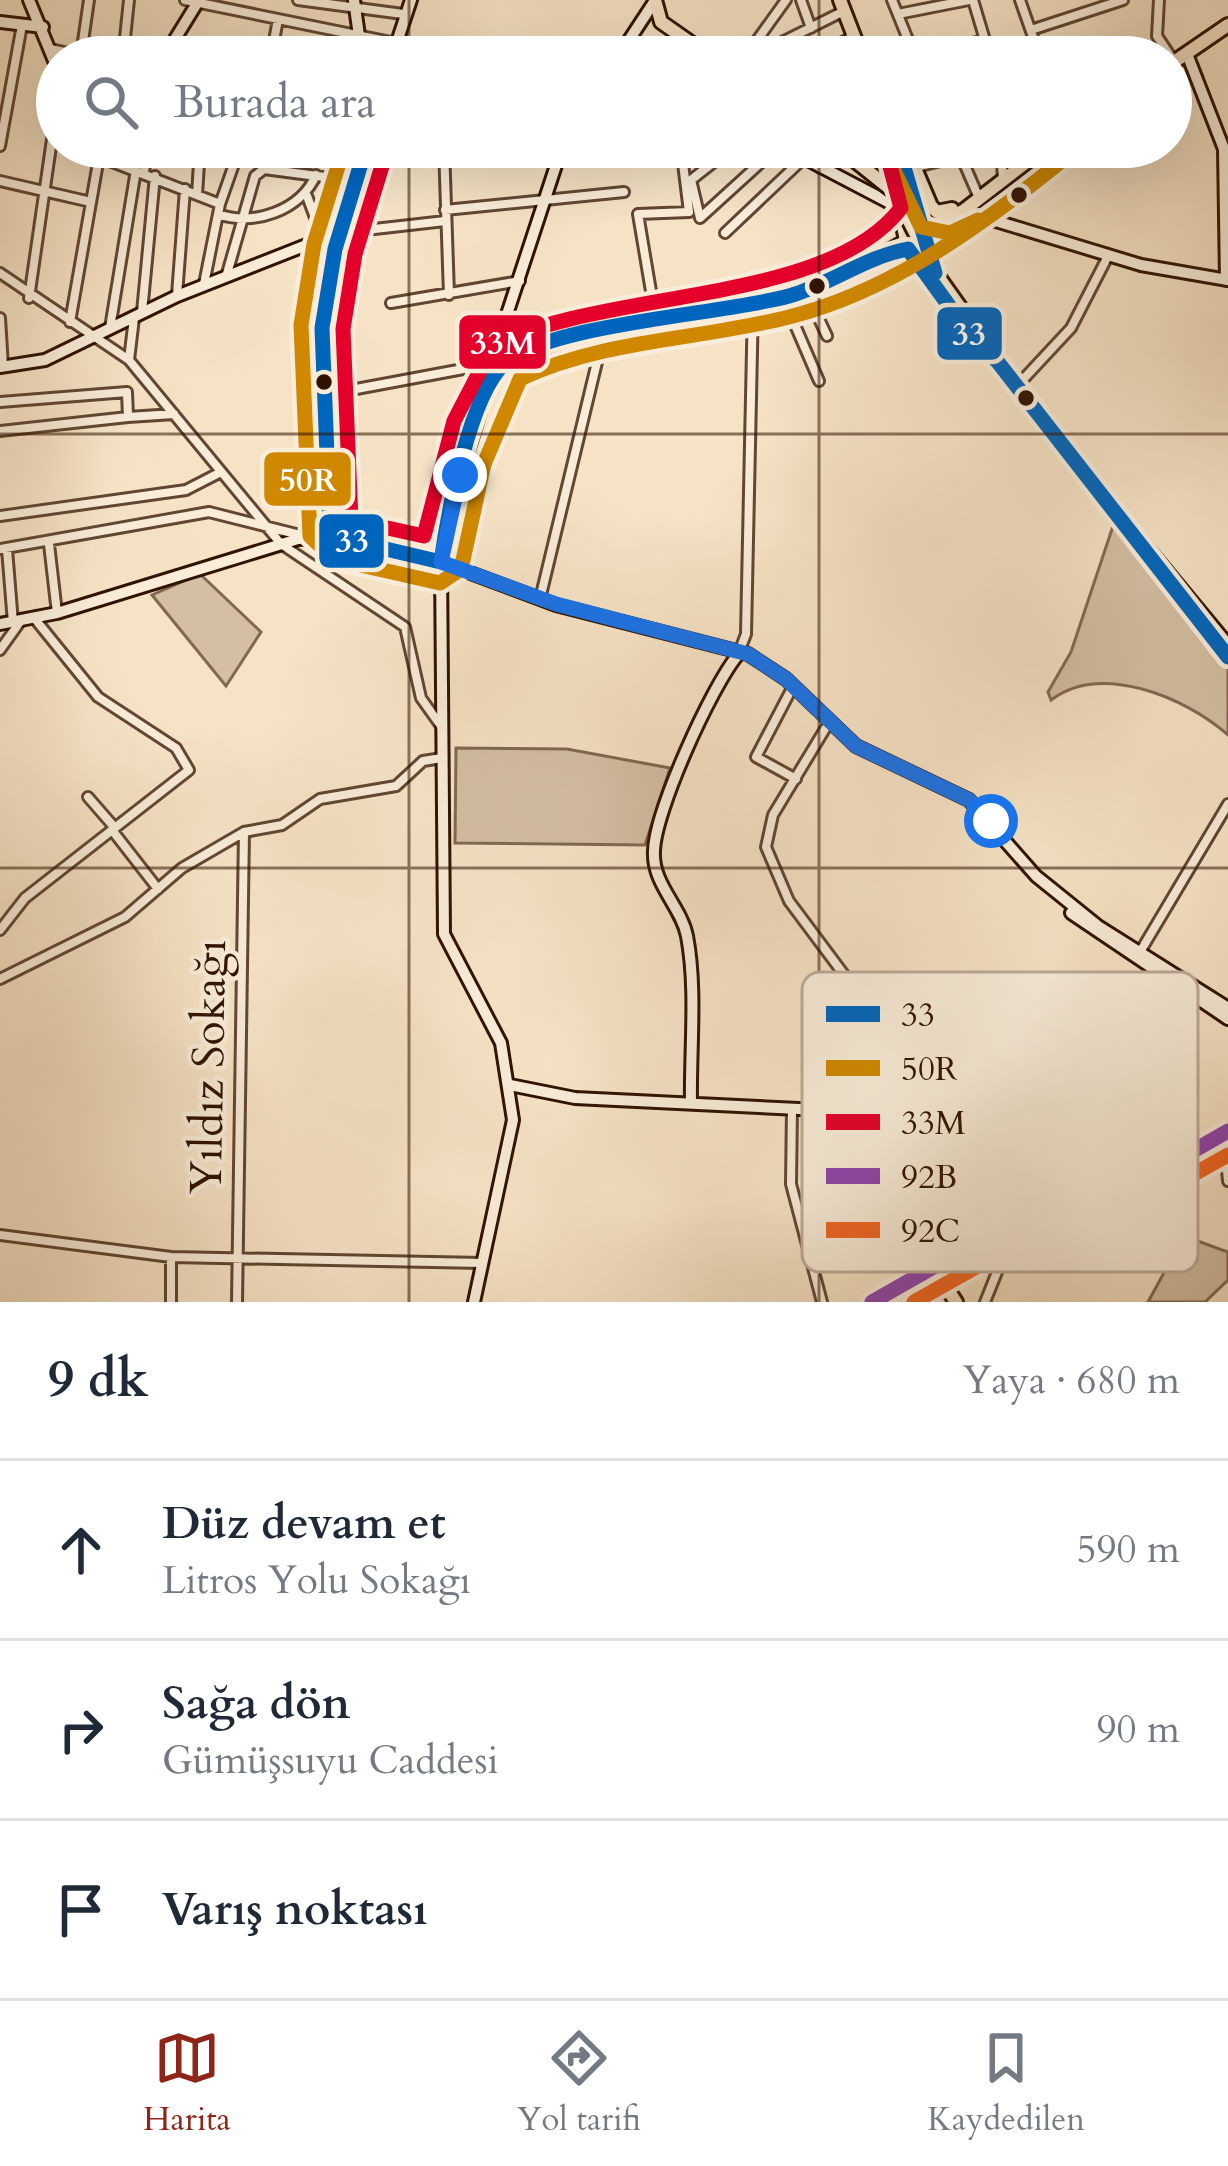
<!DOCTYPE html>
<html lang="tr">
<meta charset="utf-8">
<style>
:root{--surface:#fff;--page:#f2f2f3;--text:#1f2937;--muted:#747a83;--line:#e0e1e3;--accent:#8f2418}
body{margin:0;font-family:Cardo,serif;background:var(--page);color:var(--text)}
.stop{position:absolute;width:36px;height:36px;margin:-27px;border:9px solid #1a73e8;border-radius:50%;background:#fff}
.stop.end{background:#1a73e8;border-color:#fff;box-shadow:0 3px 12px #0008}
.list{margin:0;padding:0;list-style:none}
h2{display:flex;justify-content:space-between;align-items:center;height:156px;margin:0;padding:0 48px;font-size:51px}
h2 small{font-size:39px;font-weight:400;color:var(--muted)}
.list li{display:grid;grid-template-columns:78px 1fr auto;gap:36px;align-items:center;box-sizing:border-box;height:180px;padding:0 48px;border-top:3px solid var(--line)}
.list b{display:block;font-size:45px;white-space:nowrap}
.list p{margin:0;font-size:39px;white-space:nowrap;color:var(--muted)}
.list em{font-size:39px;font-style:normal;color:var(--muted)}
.icon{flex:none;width:66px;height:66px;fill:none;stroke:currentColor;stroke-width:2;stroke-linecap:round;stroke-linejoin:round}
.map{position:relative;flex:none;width:1228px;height:1302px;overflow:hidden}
.search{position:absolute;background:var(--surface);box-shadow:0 12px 48px #0002;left:36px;right:36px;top:36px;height:132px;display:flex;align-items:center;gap:30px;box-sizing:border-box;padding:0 42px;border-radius:66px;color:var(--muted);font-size:45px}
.sheet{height:696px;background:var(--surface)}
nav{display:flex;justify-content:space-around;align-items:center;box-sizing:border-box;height:168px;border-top:3px solid var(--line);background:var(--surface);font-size:33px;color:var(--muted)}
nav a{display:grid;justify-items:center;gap:6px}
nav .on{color:var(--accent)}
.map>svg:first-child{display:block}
.green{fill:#d4bfa4;stroke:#826852;stroke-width:3}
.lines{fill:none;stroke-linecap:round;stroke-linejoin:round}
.street-casing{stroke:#624632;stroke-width:14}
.secondary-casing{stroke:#301200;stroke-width:16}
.primary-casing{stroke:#301200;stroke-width:18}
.street{stroke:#f9edda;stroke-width:8}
.secondary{stroke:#f9edda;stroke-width:10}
.primary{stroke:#f6e3c6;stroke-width:12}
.primary-bridge-casing{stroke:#301200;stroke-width:18;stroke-linecap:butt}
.primary-bridge{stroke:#f6e3c6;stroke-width:12}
.bus-1-casing{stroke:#f9edda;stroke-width:24}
.bus-2-casing{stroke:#f9edda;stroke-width:24}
.bus-3-casing{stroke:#f9edda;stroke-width:24}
.bus-4-casing{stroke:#f9edda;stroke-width:24}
.bus-5-casing{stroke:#f9edda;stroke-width:24}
.bus-1{stroke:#0065bd;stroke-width:15}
.bus-2{stroke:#cf8800;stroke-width:15}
.bus-3{stroke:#e4002b;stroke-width:15}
.bus-4{stroke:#8e44ad;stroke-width:15}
.bus-5{stroke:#f26522;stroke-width:15}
.route{stroke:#1a73e8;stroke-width:15}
.grid{fill:none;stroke:#301200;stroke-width:3;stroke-opacity:0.55}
.bus-dot{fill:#301200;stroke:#f9edda;stroke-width:4.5}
.labels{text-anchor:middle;stroke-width:9;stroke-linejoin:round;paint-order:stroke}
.street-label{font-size:45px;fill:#301200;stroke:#f9edda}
.key{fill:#f9edda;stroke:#bdab99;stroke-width:3}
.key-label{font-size:33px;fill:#301200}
.line-badge{stroke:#f9edda;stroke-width:4.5}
.badge-label{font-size:33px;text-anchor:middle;font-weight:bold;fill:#fff}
</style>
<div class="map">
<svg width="1228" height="1302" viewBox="0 0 1228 1302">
<rect width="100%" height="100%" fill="#f6e3c6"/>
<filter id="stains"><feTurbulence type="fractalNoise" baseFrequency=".00167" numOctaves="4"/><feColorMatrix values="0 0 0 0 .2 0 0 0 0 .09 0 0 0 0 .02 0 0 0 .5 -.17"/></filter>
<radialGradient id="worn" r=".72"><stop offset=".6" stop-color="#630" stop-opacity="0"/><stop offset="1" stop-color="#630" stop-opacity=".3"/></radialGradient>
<path class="green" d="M1115,520L1228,667V735C1185,697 1101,662 1051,700L1048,692L1071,652Z
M200,574L261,632L226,686L152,595Z
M456,748L567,749L670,768L645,845L455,843Z
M1184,1236L1228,1252V1280L1205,1302H1148Z"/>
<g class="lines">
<defs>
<path id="street" d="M185,0L396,43
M298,0L403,14
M801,0L811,28
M892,0L915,57
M973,0L990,57
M1020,0L1040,57
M1159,0L1157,36L1171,57
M898,14L969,0
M1031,30L1123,0
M175,41L264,57
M50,49L89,57
M81,55L89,0
M915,56L985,40
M123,57L129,0
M271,57L278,19
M745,57L786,0
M752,57L844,11
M814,57L854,36
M0,146L22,25
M444,147L449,295
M703,147L704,169
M957,147L979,198
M1001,147L1003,179
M916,167L961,156
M144,172L148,147
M691,180L700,218L778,147
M691,180L733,147
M0,181L91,202
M197,195L200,147
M307,196L323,239
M445,210L624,192
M218,214C254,227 301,210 316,175
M339,233L445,221
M725,233L804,158
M0,273L129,360L281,544L405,627L421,698L441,726
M226,277L255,176L264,169L355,181
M204,284L220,204L240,147
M806,291L827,336
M177,295L185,189
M783,297L819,381
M29,298L57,105
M391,303L520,281
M142,312L155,176
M0,318L3,367
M656,321L638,214L689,212L681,147
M70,322L99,157L220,204
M110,328L136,170
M129,360L134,318
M1017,386L1071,328L1108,256
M324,395L490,364
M0,402L127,392L128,417L0,431
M128,417L174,414
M0,516L186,490L219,473
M49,544L57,613
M0,549L209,512L296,534L312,533L329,519
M7,549L13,623
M540,599L604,333
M0,650L20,622
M738,655L746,634L753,303
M790,692L756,757L796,779
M825,729L773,815L766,847L789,901L854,988L866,1121
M88,797L115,828
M112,830L158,889
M0,930L25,898L189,770L176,748L98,697L35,619
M1140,952L1228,804
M0,979L125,917L182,868L244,832L282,825L320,799L396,786L423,761L442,758
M792,1109L791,1184L822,1302
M911,1134C898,1188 909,1206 946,1247
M1225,1148L1228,1181
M1194,1153L1228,1148
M0,1235L171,1257L483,1263
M171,1302V1257
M237,1302L244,832
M985,1302L1018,1220"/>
<path id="secondary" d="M29,0L57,68
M354,0L362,57
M0,22L43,27
M1187,54L1224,149L1226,280
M164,57L199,0
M392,57L411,0
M618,57L654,2
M783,147L888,202L899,213L905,240
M963,211L1141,265L1228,280
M490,366L562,147
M0,367L45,360L177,296L337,233
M495,379C517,332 745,310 802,292C852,277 895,243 942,221
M335,537L330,531C334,472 321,414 321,355C320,281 344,216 366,147
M0,624L57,613L298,539L335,537L441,562L556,605L748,654L786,679L856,746L969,800L1036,876L1098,926L1228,1008
M1071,913L1228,1019
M510,1085L575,1098L820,1110L1071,1180
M691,1103C690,1049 697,989 687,936C681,906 652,884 654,851C655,811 711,688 737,656
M474,1302L513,1120L501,1043L444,934L441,562L444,529L490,380V364"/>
<path id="primary" d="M655,0L661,22L711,57
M840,0L862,57
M1171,64L1228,25
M898,147L912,200
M906,147L931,206L937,212L952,209
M821,166L830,161L832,147
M942,221L963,211L1046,147
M905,240L920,216L922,191
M935,272L1041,421L1228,646
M933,1265C941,1237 1058,1184 1089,1177
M932,1266L956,1302
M872,1302L1062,1194L1172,1163L1228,1131"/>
</defs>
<use href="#street" class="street-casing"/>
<use href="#secondary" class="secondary-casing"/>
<use href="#primary" class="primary-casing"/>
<use href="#street" class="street"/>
<use href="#secondary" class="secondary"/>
<use href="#primary" class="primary"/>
<defs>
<path id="primary-bridge" d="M838,147L894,192L935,272
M912,200L918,225"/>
</defs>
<use href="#primary-bridge" class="primary-bridge-casing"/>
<use href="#primary-bridge" class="primary-bridge"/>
<defs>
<path id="bus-1" d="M366,147L335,249L322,328L330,531L335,537L441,562C448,514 469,395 505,363C549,324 725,314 789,296C831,284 865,257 908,249L973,339L997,361L1228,657
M898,147L935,273"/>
<path id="bus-2" d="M344,147L314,244L301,325L310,536L334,559L440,583L461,569L484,464L520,379C605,339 699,340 789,317C889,292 980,227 1059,163
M887,156L921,227L950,233L978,220"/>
<path id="bus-3" d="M386,153L355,254L343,329L351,520L424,536L454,421L493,346C604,288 826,306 901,208L887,155"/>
<path id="bus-4" d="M872,1302L1062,1194L1172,1163L1228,1131"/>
<path id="bus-5" d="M914,1302L1070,1214L1180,1182L1228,1155"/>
</defs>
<use href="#bus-1" class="bus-1-casing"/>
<use href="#bus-2" class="bus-2-casing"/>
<use href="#bus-3" class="bus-3-casing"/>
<use href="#bus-4" class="bus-4-casing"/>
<use href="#bus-5" class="bus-5-casing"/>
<use href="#bus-1" class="bus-1"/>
<use href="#bus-2" class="bus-2"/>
<use href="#bus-3" class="bus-3"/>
<use href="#bus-4" class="bus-4"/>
<use href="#bus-5" class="bus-5"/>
</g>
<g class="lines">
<path class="route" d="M460,475L441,562L556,604L748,654L786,679L856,746L969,800L991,821"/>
</g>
<path class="grid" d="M409,0V57M819,0V57M409,147V1302M819,147V1302M0,434H1228M0,868H1228"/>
<g class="bus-dot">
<circle cx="1019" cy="195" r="10"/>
<circle cx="817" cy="286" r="10"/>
<circle cx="324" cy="382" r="10"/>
<circle cx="1026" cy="398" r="10"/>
</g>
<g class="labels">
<g class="street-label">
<text transform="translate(207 1067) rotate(-89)" y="16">Yıldız Sokağı</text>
</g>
</g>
<rect x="802" y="972" width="396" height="300" rx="18" class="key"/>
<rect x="826" y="1006" width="54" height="16" fill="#0065bd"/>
<rect x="826" y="1060" width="54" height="16" fill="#cf8800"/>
<rect x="826" y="1114" width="54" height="16" fill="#e4002b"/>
<rect x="826" y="1168" width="54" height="16" fill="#8e44ad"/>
<rect x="826" y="1222" width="54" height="16" fill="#f26522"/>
<g class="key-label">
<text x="901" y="1026">33</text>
<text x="901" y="1080">50R</text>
<text x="901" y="1134">33M</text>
<text x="901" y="1188">92B</text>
<text x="901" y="1242">92C</text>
</g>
<g class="line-badge">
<rect x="935" y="305" width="69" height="57" rx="12" fill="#0065bd"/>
<rect x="457" y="313" width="91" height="58" rx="12" fill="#e4002b"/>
<rect x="262" y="450" width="91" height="58" rx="12" fill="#cf8800"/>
<rect x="317" y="512" width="69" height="58" rx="12" fill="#0065bd"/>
</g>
<g class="badge-label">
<text x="969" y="345">33</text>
<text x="503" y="354">33M</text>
<text x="308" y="491">50R</text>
<text x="352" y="552">33</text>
</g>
<rect width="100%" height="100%" filter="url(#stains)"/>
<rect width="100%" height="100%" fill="url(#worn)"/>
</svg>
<div class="stop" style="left:991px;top:821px"></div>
<div class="stop end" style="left:460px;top:475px"></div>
<div class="search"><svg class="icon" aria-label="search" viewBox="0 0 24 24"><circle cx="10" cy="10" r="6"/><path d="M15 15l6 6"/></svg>Burada ara</div>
</div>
<section class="sheet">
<h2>9 dk<small>Yaya · 680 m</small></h2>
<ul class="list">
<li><svg class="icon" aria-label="ahead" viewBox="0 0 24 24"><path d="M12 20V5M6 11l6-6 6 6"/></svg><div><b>Düz devam et</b><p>Litros Yolu Sokağı</p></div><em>590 m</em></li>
<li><svg class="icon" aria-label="right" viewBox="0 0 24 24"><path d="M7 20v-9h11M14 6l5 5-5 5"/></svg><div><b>Sağa dön</b><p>Gümüşsuyu Caddesi</p></div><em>90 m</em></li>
<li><svg class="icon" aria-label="arrive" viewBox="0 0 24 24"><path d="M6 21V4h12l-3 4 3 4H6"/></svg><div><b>Varış noktası</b></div></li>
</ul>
</section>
<nav>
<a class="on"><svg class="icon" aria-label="map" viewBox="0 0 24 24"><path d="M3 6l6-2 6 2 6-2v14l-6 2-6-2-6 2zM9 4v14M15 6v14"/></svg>Harita</a>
<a><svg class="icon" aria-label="directions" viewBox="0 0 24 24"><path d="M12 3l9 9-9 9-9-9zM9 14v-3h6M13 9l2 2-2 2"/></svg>Yol tarifi</a>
<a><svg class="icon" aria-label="saved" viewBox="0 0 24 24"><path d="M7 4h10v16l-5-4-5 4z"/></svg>Kaydedilen</a>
</nav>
